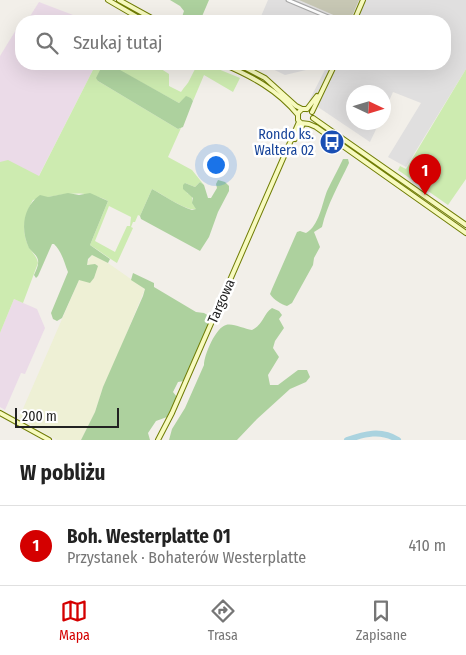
<!DOCTYPE html>
<html lang="pl">
<meta charset="utf-8">
<style>
:root{--surface:#fff;--page:#f6f6f6;--text:#222;--muted:#767676;--line:#e0e0e0;--accent:#d40000}
body{margin:0;font-family:"Fira Sans Condensed",sans-serif;background:var(--page);color:var(--text)}
.compass{position:absolute;left:346px;top:85px;width:45px;height:45px;border-radius:50%;background:var(--surface);box-shadow:0 5px 20px #0002;rotate:94deg}
.scale{position:absolute;left:15px;bottom:12px;width:104px;box-sizing:border-box;padding-left:5px;border:2px solid #222;border-top:0;font-size:14px;line-height:18px;white-space:nowrap;color:#222;-webkit-text-stroke:4px #fff;paint-order:stroke}
.you{position:absolute;left:215px;top:164px;width:18px;height:18px;margin:-12px;border:4px solid #fff;border-radius:50%;background:#1a73e8;box-shadow:0 0 0 8px #1a73e833}
.badge{display:grid;place-items:center;width:32px;height:32px;border-radius:50%;background:var(--accent);color:#fff;font-size:16px;font-weight:700}
.pin{position:absolute;translate:-50% -41px;filter:drop-shadow(0 1px 2px #0008)}
.pin::after{content:'';position:absolute;top:26px;width:18px;height:15px;background:inherit;clip-path:polygon(0 0,100% 0,50% 100%)}
.list{margin:0;padding:0;list-style:none}
h2{display:flex;justify-content:space-between;align-items:center;height:65px;margin:0;padding:0 20px;font-size:21px}
h2 small{font-size:16px;font-weight:400;color:var(--muted)}
.list li{display:grid;grid-template-columns:32px 1fr auto;gap:15px;align-items:center;box-sizing:border-box;height:80px;padding:0 20px;border-top:1px solid var(--line)}
.list b{display:block;font-size:19px;white-space:nowrap}
.list p{margin:0;font-size:16px;white-space:nowrap;color:var(--muted)}
.list em{font-size:16px;font-style:normal;color:var(--muted)}
.icon{flex:none;width:28px;height:28px;fill:none;stroke:currentColor;stroke-width:2;stroke-linecap:round;stroke-linejoin:round}
.map{position:relative;flex:none;width:466px;height:440px;overflow:hidden}
.search{position:absolute;background:var(--surface);box-shadow:0 5px 20px #0002;left:15px;right:15px;top:15px;height:55px;display:flex;align-items:center;gap:12px;box-sizing:border-box;padding:0 18px;border-radius:20px;color:var(--muted);font-size:19px}
.sheet{height:145px;background:var(--surface)}
nav{display:flex;justify-content:space-around;align-items:center;box-sizing:border-box;height:70px;border-top:1px solid var(--line);background:var(--surface);font-size:14px;color:var(--muted)}
nav a{display:grid;justify-items:center;gap:2px}
nav .on{color:var(--accent)}
.map>svg:first-child{display:block}
.residential{fill:#e0dfdf}
.industrial{fill:#ebdbe8}
.construction{fill:#c7c7b4}
.farmland{fill:#eef0d5}
.grass{fill:#cdebb0;fill-rule:evenodd}
.forest{fill:#add19e}
.lines{fill:none;stroke-linecap:round;stroke-linejoin:round}
.river{stroke:#aad3df;stroke-width:6}
.street-casing{stroke:#a9a9a9;stroke-width:5}
.secondary-casing{stroke:#707d05;stroke-width:6}
.street{stroke:#fff;stroke-width:2.5}
.secondary{stroke:#f7fabf;stroke-width:4}
.labels{text-anchor:middle;stroke-width:5;stroke-linejoin:round;paint-order:stroke}
.transit-label{font-size:14px;fill:#164399;stroke:#fff;text-anchor:end}
.street-label{font-size:14px;fill:#222;stroke:#fff}
</style>
<div class="map">
<svg width="466" height="440" viewBox="0 0 466 440">
<rect width="100%" height="100%" fill="#f2efe9"/>
<path class="residential" d="M268,0H466V69L406,167L388,157L421,103L393,92L384,112V92H354V122L379,123L370,142L309,101L328,64H445V21H259Z
M262,64H310L306,70L285,75Z"/>
<path class="industrial" d="M39,2L73,15L85,21H27Z
M22,20L23,21H21V64H96L25,203L0,190V56Z
M14,299L37,309L45,328L25,374L21,373L5,410L0,407V333Z"/>
<path class="construction" d="M299,0H359L351,18L345,20Z"/>
<path class="farmland" d="M92,255L97,256L108,263L145,289L111,371L103,387L95,412L81,440H57L19,418L79,280L81,279L90,264L87,265V263Z"/>
<path class="grass" d="M96,64H155V65L169,74V86L181,92C184,87 188,84 190,79C193,73 195,68 199,64H206L240,78L233,92L204,75L193,101L191,98L186,97L179,103L108,64L98,81L178,129L181,128L168,157L192,170L204,185L200,182L195,187L185,183L187,193L192,196L193,205L196,206V209C187,212 162,194 152,189L140,216L138,215L135,222H133L131,227L133,228L117,263C107,257 100,251 90,245L108,201C84,188 59,195 33,200C24,215 20,234 31,250C34,255 37,257 38,263L23,303L14,299L0,333V162L8,160L39,176ZM109,206L131,217L130,226H127L115,252L95,241Z
M466,69V179L448,205L398,170L400,166L406,169Z"/>
<path class="forest" d="M170,0H209L200,21H176L182,17L184,11L180,6Z
M103,64L113,66L179,103L186,96L191,98L193,101L183,127L178,129L98,81L96,78Z
M343,159H348L349,163C339,184 327,205 322,227L314,232L320,247L314,258L313,265L292,303L287,306C281,304 274,300 270,294L272,289L297,232L300,231L306,233C319,226 322,204 327,191C332,180 338,170 343,159Z
M218,180L225,182L229,186V191L218,212L209,237L200,251L141,219L140,216L152,189C165,196 179,206 192,210L196,209L192,203L193,198L183,189V185L185,183L195,187L200,182L204,185L208,198H211L217,188L216,184Z
M68,193L79,195L90,193L108,201L90,245L110,259L108,263L92,255L88,259L87,265L95,264L98,266L94,278L90,283L79,280L62,318L57,321L53,319L51,313L68,272C64,262 62,252 54,244H52L38,276L36,278L34,275C36,271 39,265 38,260C37,255 32,252 29,248C20,229 23,207 40,195L48,197Z
M133,273L154,283V287L196,312L204,313L209,316L210,322L184,381L178,382L173,392L177,397L167,417L156,421L148,433L150,440H81L95,412L103,387L143,296L145,289L131,280Z
M272,308L279,311L282,315L279,319L284,328L275,341L273,348L279,357L268,375L270,385H278L298,370H307L310,377L306,382L290,389L257,419L237,440H169L172,429L185,408L204,365C204,355 216,327 226,325C233,323 244,329 252,330C264,324 263,314 272,308Z"/>
<g class="lines">
<path class="river" d="M347,440C364,434 381,429 398,440"/>
<defs>
<path id="street" d="M288,0L338,21"/>
<path id="secondary" d="M108,0L144,21
M119,0L157,21
M354,21L363,0
M223,64C251,76 278,90 298,115
M238,64L265,78L296,106L302,109
M307,109H302L298,113V120L301,123L309,124L316,127L466,233
M307,109L317,96
M312,112L335,64
M313,118L466,225
M295,139L303,124
M0,413L49,440
M158,440L172,413L299,122"/>
</defs>
<use href="#street" class="street-casing"/>
<use href="#secondary" class="secondary-casing"/>
<use href="#street" class="street"/>
<use href="#secondary" class="secondary"/>
</g>
<defs>
<symbol id="bus-disc" viewBox="-11 -11 22 22"><circle r="9.5" fill="#1a4fb4" stroke="#fff"/><path d="M-5-6H5V4H4V6H2V4H-2V6H-4V4H-5ZM-3.5-4V0h7V-4ZM-3.5 1.2v1.5H-2V1.2ZM2 1.2v1.5H3.5V1.2Z" fill="#fff"/></symbol>
</defs>
<g fill-rule="evenodd">
<use href="#bus-disc" x="318" y="128" width="28" height="28"/>
</g>
<g class="labels">
<g class="transit-label">
<text x="314" y="139">Rondo ks.<tspan x="314" dy="16">Waltera 02</tspan></text>
</g>
<g class="street-label">
<text transform="translate(221 301) rotate(-66)" y="5">Targowa</text>
</g>
</g>
</svg>
<svg class="compass" viewBox="-18 -18 36 36"><path d="M0-13l5 13h-10z" fill="#e53935"/><path d="M0 13l5-13h-10z" fill="#767676"/></svg>
<div class="scale">200 m</div>
<div class="you"></div>
<div class="pin badge" style="left:425px;top:195px">1</div>
<div class="search"><svg class="icon" aria-label="search" viewBox="0 0 24 24"><circle cx="10" cy="10" r="6"/><path d="M15 15l6 6"/></svg>Szukaj tutaj</div>
</div>
<section class="sheet">
<h2>W pobliżu<small></small></h2>
<ul class="list">
<li><span class="badge">1</span><div><b>Boh. Westerplatte 01</b><p>Przystanek · Bohaterów Westerplatte</p></div><em>410 m</em></li>
</ul>
</section>
<nav>
<a class="on"><svg class="icon" aria-label="map" viewBox="0 0 24 24"><path d="M3 6l6-2 6 2 6-2v14l-6 2-6-2-6 2zM9 4v14M15 6v14"/></svg>Mapa</a>
<a><svg class="icon" aria-label="directions" viewBox="0 0 24 24"><path d="M12 3l9 9-9 9-9-9zM9 14v-3h6M13 9l2 2-2 2"/></svg>Trasa</a>
<a><svg class="icon" aria-label="saved" viewBox="0 0 24 24"><path d="M7 4h10v16l-5-4-5 4z"/></svg>Zapisane</a>
</nav>
